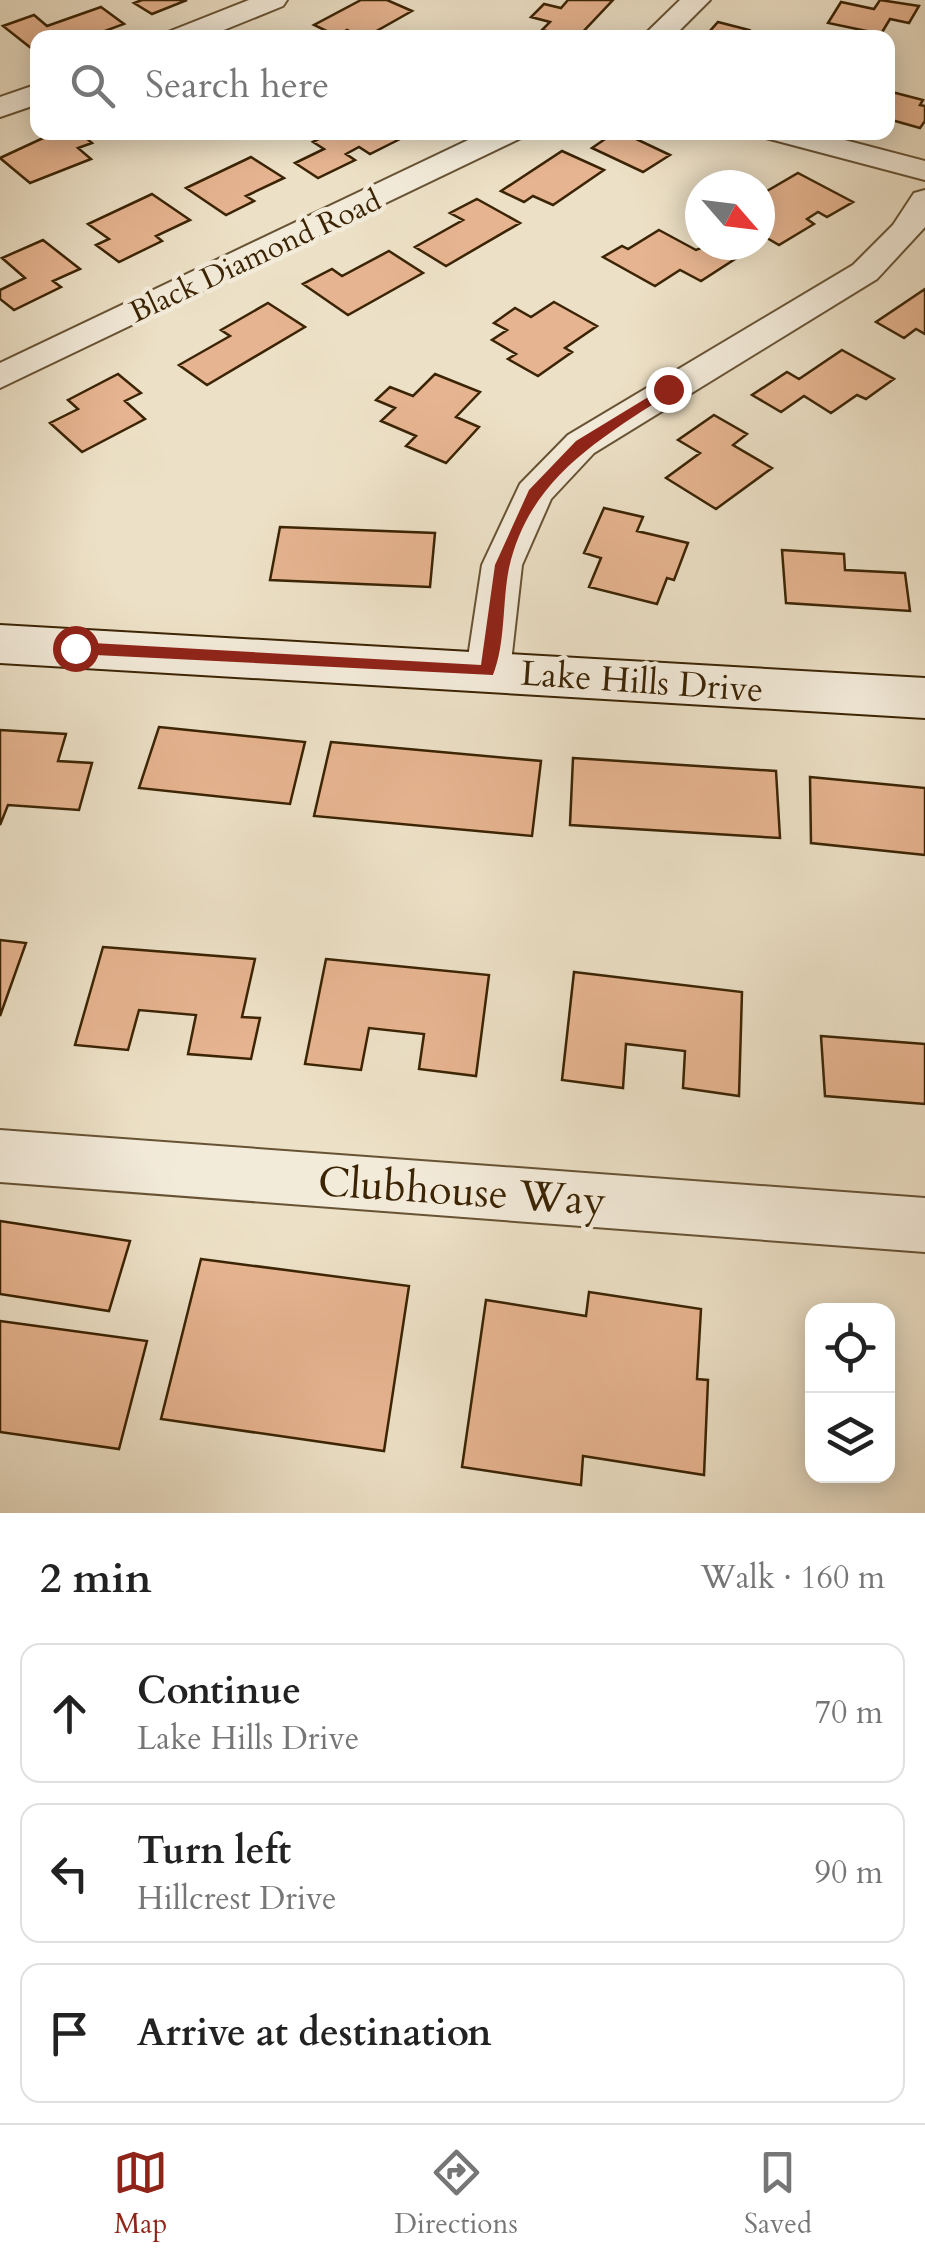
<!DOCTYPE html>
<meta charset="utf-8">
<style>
:root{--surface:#fff;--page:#f2f2f2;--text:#222;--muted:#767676;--line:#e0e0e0;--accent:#8f2418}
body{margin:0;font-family:Cardo,serif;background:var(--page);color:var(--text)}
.controls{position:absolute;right:30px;bottom:30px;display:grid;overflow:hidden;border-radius:20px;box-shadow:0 5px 25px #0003}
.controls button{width:90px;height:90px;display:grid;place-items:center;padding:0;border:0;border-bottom:2px solid var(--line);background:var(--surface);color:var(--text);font:50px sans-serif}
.compass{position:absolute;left:685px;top:170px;width:90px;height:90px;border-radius:50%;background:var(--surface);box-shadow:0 5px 25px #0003;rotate:118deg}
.stop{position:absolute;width:30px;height:30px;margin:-22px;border:8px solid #8f2418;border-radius:50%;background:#fff}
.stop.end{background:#8f2418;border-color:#fff;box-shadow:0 2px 10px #0008}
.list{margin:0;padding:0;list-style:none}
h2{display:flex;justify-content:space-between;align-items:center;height:130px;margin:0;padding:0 40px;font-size:42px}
h2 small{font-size:32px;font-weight:400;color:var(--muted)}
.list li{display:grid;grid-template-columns:65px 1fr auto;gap:30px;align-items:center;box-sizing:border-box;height:140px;margin:0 20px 20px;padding:0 20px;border:2px solid var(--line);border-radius:20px}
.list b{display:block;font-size:38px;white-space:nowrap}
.list p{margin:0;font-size:32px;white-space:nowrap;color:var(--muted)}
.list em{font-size:32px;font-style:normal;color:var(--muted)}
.icon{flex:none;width:55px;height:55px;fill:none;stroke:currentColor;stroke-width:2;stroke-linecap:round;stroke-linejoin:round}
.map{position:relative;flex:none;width:925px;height:1513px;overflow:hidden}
.search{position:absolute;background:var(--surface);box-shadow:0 5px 25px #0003;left:30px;right:30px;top:30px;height:110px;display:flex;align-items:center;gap:25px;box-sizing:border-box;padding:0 35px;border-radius:20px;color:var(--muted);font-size:38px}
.sheet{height:610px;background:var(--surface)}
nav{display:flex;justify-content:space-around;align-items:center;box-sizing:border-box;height:140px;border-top:2px solid var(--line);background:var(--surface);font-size:28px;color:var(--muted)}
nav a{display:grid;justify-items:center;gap:5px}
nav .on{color:var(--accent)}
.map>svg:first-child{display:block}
.building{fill:#e6b490;stroke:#3b2404;stroke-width:2.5}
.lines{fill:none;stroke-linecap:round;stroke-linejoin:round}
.street-casing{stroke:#675334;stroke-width:4}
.secondary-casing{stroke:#3b2404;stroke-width:4}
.street{fill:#f3ebda;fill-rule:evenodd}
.secondary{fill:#f3ebda;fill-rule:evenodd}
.route{fill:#8f2418}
.labels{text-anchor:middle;stroke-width:9;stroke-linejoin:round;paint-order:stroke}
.far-street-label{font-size:30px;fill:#3b2404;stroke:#f3ebda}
.street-label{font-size:35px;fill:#3b2404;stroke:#f3ebda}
.near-street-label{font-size:42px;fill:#3b2404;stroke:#f3ebda}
</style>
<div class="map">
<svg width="925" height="1513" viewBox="0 0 925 1513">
<rect width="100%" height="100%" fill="#ece0c6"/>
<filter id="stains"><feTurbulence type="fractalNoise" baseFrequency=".002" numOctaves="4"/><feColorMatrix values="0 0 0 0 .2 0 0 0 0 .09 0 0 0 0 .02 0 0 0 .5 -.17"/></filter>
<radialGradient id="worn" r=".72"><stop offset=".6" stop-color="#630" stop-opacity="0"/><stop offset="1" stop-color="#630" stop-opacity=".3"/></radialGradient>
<path class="building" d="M142,0H187L152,14L134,3Z
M361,0H387L412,11L364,38L347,30L337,36L314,25Z
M568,0H613L577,38L542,30L550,22L531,17L544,4L561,8Z
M880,0L919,6L909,23L890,19L881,34L828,23L841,2L874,9Z
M101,7L124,24L86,38H38V46L31,48L3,26L34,15L47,26Z
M718,22L749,30L742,38L709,32Z
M888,91L923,100L920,105L925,106V121L920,128L888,119Z
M56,132H79L92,143L78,148L91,159L30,183L0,158Z
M333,132H384L398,140L370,154L359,147L346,154L355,160L318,178L295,163L324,149L313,142Z
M645,132L636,139L670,155L643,172L592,148L608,137L601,132Z
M562,151L604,170L553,205L533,196L524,202L501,191Z
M251,157L284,178L246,196L254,201L226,215L186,188Z
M798,173L853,202L827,217L818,212L807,219L814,224L779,245L760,234V219L772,211L760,204V195Z
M152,194L190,220L156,236L162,241L119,262L96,245L109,239L88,224Z
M477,199L520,223L446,266L415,247L463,220L450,213Z
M659,230L696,250L709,245L735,259L701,281L680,270L655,286L603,257L622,246L628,249Z
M43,240L80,269L53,281L61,287L14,310L0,299V290L25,278L2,258Z
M389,251L423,273L348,315L303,284L332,269L342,276Z
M925,289V334L916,329L904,338L876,322Z
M554,302L597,326L565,348L572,352L538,376L508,359L516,354L492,340L507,330L494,323L515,308L531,317Z
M268,303L305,327L207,385L179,365L230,336L221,330Z
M842,350L894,379L866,399L857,395L831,413L804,396L781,412L752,395L787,372L799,379Z
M118,374L141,393L125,401L145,419L82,452L50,423L78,409L68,400Z
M435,374L480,392L456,417L479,427L446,463L406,446L416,436L381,421L395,408L376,400L390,387L413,396Z
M714,415L747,434L733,445L772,468L716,509L666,478L700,453L678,440Z
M604,508L643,517L637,531L688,543L674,580L667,578L657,604L589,587L601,558L584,553Z
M280,527L435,533L430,587L270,580Z
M782,550L844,554L845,570L905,573L910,611L786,603Z
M159,727L305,742L290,804L139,788Z
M0,730L66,734L58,761L92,763L79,810L8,805L0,825Z
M331,742L541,761L532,836L314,816Z
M573,758L776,771L780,838L570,825Z
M810,777L925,788V855L811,843Z
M0,940L26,943L0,1016Z
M103,947L255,959L242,1017L260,1018L251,1059L188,1054L196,1015L139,1010L128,1050L75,1045Z
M326,959L489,975L476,1076L419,1069L424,1034L369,1028L361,1070L305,1064Z
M574,972L742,992L739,1096L683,1088L685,1051L626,1044L623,1088L562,1080Z
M821,1036L925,1044V1104L825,1096Z
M0,1221L130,1241L109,1311L0,1294Z
M201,1259L409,1286L384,1451L161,1419Z
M589,1292L701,1309L697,1379L708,1380L704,1475L583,1456L581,1485L462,1467L486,1300L586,1316Z
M0,1321L147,1341L119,1449L0,1432Z"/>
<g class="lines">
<defs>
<path id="street" d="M249,0H287L283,6L204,38H164L168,32Z
M680,0H710L672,38H641Z
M38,84V104L0,117V97Z
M485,132H525L521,138L0,388V363Z
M762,132H814L925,161V180L766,138Z
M925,190V227L877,279L594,453L551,499L522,565L510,671L503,682L488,687L473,682L466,671L482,565L520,484L568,435L853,265L893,225L914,193Z
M0,1130L925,1198V1252L0,1182Z"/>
<path id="secondary" d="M0,625L925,678V718L0,663Z"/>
</defs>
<use href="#street" class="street-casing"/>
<use href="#secondary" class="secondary-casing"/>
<use href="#street" class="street"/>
<use href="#secondary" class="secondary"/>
</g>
<path class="route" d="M668,385L672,386V392C601,438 529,478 509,568C502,603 506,642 493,675L75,654L67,648L75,642L481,665L495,565L529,490L576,441Z"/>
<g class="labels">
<g class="far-street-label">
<text transform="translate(255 256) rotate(-25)" y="10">Black Diamond Road</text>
</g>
<g class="street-label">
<text transform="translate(642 681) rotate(4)" y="12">Lake Hills Drive</text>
</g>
<g class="near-street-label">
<text transform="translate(462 1190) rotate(4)" y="15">Clubhouse Way</text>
</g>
</g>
<rect width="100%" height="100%" filter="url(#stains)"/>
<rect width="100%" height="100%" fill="url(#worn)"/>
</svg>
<div class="controls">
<button><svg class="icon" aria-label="locate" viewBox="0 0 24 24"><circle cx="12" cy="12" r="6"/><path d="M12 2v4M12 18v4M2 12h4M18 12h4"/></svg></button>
<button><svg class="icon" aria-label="layers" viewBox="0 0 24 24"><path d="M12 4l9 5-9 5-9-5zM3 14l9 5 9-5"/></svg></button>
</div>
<svg class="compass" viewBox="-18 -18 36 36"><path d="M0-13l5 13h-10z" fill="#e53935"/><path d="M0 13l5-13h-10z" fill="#767676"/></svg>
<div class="stop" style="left:75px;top:648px"></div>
<div class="stop end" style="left:668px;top:389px"></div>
<div class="search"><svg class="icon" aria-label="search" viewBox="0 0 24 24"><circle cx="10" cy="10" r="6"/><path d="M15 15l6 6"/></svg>Search here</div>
</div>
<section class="sheet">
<h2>2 min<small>Walk · 160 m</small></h2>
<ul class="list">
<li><svg class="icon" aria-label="ahead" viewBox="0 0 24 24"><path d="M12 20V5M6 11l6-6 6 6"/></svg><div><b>Continue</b><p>Lake Hills Drive</p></div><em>70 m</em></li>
<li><svg class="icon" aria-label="left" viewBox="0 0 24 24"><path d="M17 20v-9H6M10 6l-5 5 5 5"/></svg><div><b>Turn left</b><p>Hillcrest Drive</p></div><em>90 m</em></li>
<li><svg class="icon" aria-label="arrive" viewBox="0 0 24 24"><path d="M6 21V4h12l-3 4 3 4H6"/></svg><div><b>Arrive at destination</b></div></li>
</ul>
</section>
<nav>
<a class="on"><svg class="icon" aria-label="map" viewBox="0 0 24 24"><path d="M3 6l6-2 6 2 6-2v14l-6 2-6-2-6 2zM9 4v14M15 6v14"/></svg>Map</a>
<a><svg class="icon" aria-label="directions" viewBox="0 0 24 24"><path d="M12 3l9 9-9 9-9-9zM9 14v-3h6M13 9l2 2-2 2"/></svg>Directions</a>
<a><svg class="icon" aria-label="saved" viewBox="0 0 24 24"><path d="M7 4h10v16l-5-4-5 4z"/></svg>Saved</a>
</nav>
